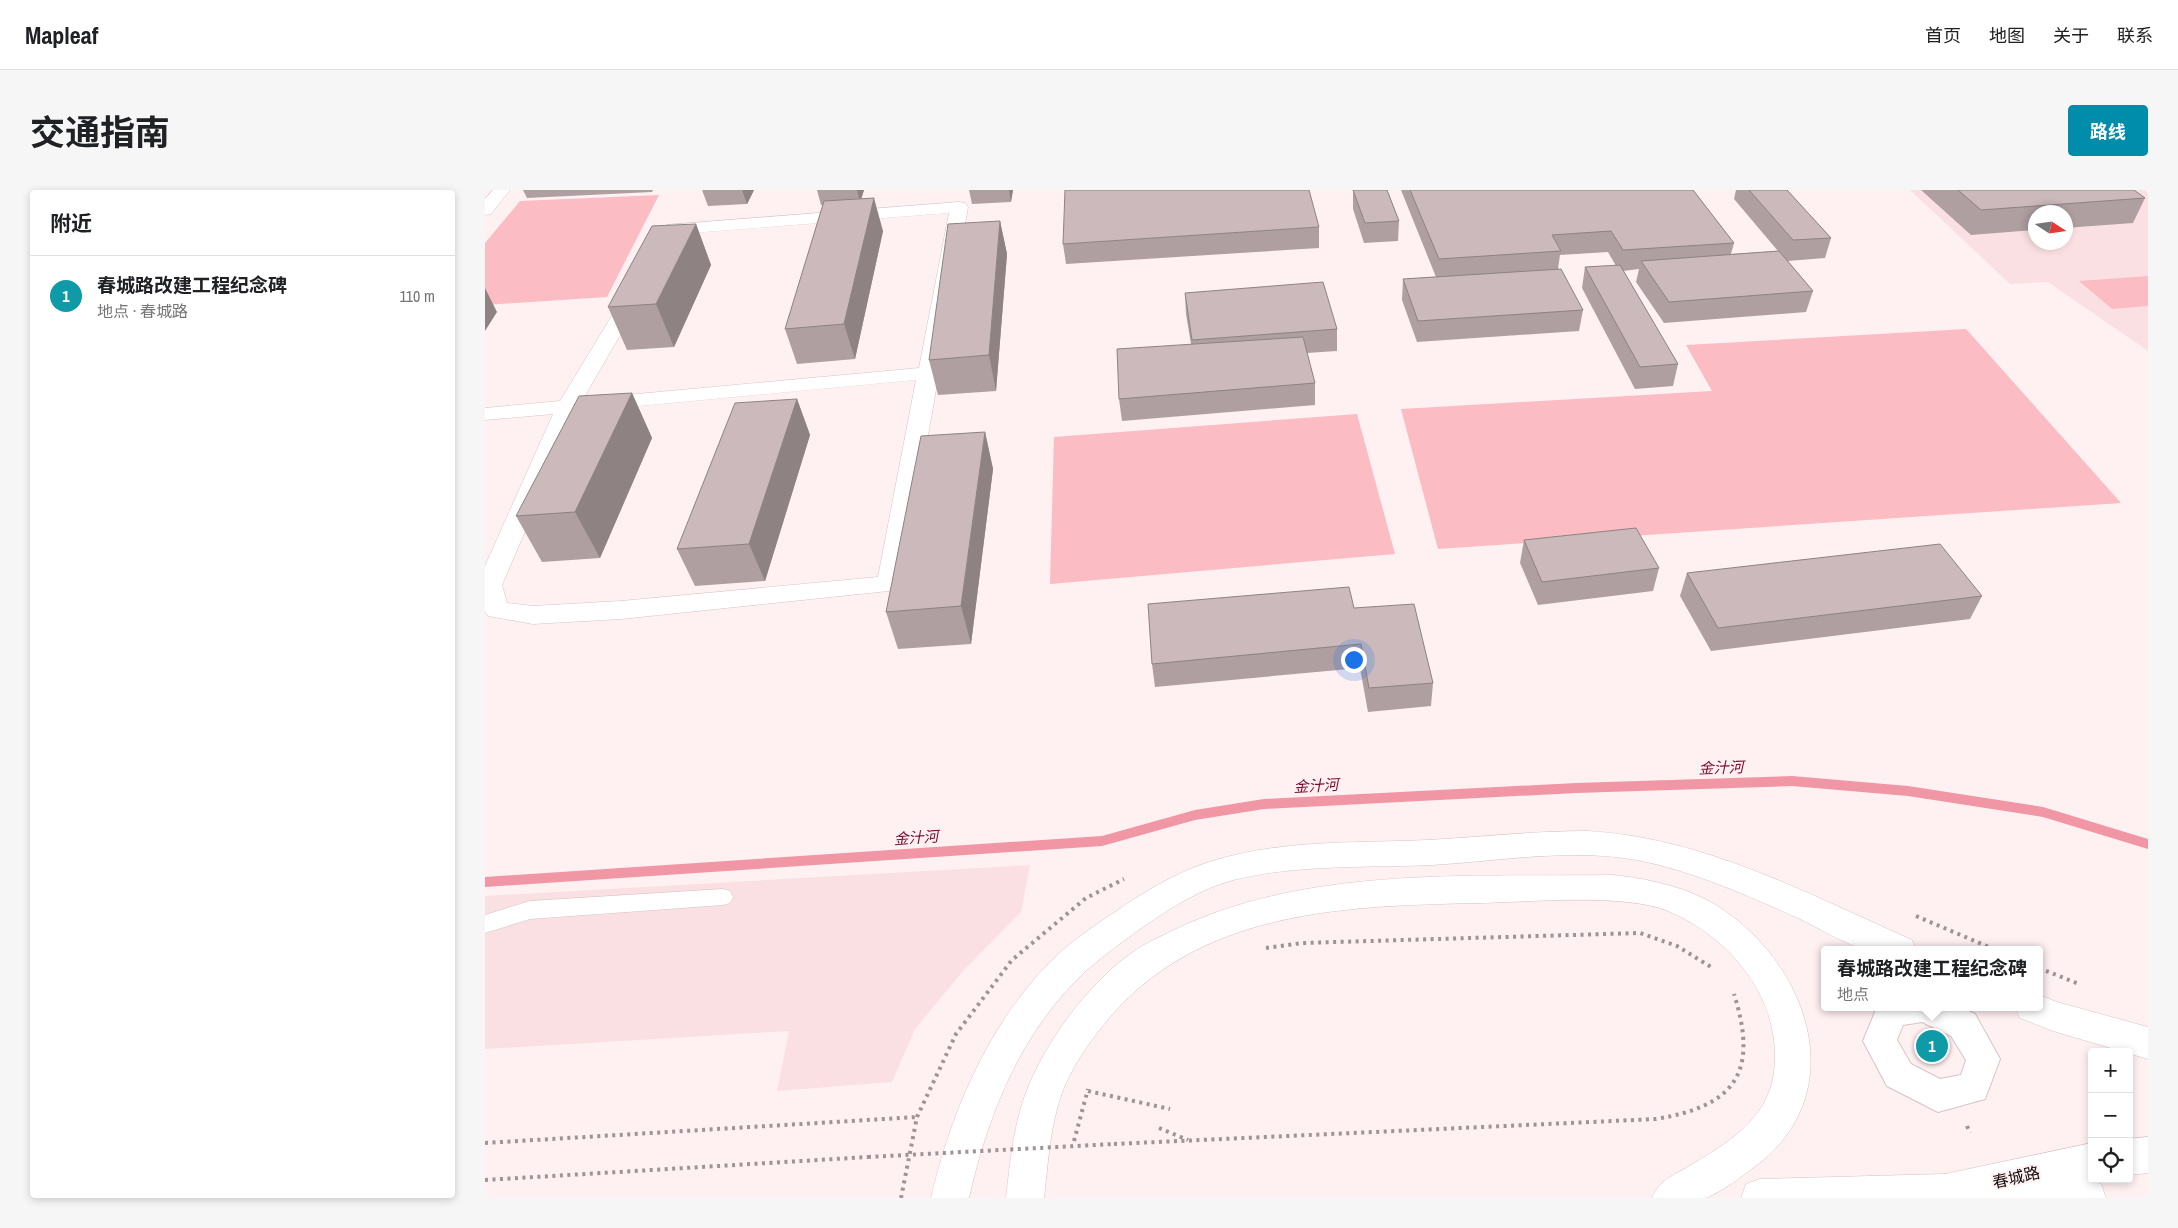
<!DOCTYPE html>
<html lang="zh">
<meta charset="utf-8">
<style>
:root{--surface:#fff;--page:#f6f6f6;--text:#202124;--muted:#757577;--line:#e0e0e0;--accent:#008dab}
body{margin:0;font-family:"Archivo Narrow","Noto Sans SC",sans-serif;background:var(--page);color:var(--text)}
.controls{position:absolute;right:15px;bottom:15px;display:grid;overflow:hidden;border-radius:5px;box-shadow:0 2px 8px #0003}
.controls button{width:45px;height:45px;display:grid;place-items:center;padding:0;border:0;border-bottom:1px solid var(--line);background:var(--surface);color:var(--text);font:25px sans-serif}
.compass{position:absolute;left:1543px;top:15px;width:45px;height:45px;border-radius:50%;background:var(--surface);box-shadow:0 2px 8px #0003;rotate:102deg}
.you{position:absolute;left:868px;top:469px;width:18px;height:18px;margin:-12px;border:4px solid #fff;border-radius:50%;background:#1a73e8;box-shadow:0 0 0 8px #1a73e833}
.badge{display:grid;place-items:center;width:32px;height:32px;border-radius:50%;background:var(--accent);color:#fff;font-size:16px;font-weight:700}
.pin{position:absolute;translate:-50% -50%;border:2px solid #fff;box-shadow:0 1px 5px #0006}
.popup{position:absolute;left:1336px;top:756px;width:222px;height:65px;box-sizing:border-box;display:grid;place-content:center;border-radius:5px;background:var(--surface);filter:drop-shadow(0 1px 4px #0005);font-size:16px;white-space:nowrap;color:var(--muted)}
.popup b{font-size:19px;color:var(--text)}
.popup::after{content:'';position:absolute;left:50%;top:100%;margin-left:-10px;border:10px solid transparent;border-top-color:var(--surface)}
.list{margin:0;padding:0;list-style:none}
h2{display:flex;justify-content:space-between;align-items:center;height:65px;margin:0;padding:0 20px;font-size:21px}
h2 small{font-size:16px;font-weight:400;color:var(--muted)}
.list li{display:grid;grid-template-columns:32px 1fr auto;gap:15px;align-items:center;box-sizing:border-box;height:80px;padding:0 20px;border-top:1px solid var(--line)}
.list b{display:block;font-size:19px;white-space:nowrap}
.list p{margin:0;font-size:16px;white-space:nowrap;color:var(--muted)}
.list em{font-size:16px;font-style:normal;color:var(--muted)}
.icon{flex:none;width:28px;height:28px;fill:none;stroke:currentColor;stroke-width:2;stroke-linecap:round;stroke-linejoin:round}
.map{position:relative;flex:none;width:1663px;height:1008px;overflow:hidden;border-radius:5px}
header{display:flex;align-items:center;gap:30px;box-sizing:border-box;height:70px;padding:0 25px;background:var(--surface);border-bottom:1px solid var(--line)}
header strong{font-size:24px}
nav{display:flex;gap:28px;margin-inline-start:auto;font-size:18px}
.intro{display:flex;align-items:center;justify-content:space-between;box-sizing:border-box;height:120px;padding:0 30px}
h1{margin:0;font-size:35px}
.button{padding:12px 22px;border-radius:5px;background:var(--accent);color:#fff;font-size:18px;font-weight:700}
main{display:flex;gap:30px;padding:0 30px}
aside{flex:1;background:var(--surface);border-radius:5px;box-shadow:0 2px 8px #0003}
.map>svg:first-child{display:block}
.built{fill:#fbe0e3;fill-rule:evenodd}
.green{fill:#fbbcc4}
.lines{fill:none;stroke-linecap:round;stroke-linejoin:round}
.stream{fill:#f096a4;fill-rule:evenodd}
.service-casing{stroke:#d6c4c6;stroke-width:1}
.pedestrian-casing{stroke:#d6c4c6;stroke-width:2}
.minor-casing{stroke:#d6c4c6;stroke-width:1}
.tertiary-casing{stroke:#d6c4c6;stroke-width:1}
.secondary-casing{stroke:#d6c4c6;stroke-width:1}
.primary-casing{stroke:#d6c4c6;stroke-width:1}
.trunk-casing{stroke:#d6c4c6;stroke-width:1}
.path{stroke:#9e9395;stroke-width:4;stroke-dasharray:3 4.5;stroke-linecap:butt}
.service{fill:#fff;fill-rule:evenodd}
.pedestrian{fill:#fff;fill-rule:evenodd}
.minor{fill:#fff;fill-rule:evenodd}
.tertiary{fill:#fff;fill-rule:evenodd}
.secondary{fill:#fff;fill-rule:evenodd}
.primary{fill:#fff;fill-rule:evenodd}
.trunk{fill:#fff;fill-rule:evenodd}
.path-bridge{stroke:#9e9395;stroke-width:4;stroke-dasharray:3 4.5;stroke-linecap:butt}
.wall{fill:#af9fa1}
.shaded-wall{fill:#8e8283}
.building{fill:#cbb9bb;stroke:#8e8283}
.labels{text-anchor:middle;stroke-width:4;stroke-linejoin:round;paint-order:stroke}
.water-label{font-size:15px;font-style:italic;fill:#770a2f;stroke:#fff0f2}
.near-street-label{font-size:16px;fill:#140e0f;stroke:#fff0f2}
</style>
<header>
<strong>Mapleaf</strong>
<nav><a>首页</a><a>地图</a><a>关于</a><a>联系</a></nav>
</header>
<div class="intro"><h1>交通指南</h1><a class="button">路线</a></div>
<main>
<aside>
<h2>附近<small></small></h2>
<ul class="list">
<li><span class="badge" style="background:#0f9aa8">1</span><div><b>春城路改建工程纪念碑</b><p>地点 · 春城路</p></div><em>110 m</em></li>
</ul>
</aside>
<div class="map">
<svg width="1663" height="1008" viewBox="0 0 1663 1008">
<rect width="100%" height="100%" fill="#fff0f2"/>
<path class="built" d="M1425,0H1663V161L1563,92L1525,94ZM1550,22H1580V52H1550Z
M545,675L536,722L477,782L430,839L407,892L292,901L304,841L0,859V706Z"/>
<path class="green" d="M174,5L122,107L0,115V53L35,11Z
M1663,86V116L1627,119L1594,91Z
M1481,139L1636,313L953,359L916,219L1227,201L1201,155Z
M872,224L910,364L565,394L569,247Z"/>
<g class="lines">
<path class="stream" d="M1307,586L1423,596L1558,617L1663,649V659L1558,627L1423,606L1307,596L1091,603L779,619L710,630L617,656L0,697V687L617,646L710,620L779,609L1091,593Z"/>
<defs>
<path id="service" d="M238,699L245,701L248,707L245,713L238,715L45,729L0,743V725L45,711Z"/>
<path id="pedestrian" d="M1392,817H1475L1490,824L1515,869L1500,909L1453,922L1402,896L1378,851ZM1437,832L1466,846L1481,870L1476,885L1455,889L1426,874L1412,850L1418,835Z"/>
<path id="minor" d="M474,12L480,13L483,17L417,394L413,400L136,429L48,434L3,426L0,421V376L68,224L0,230V218L75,211L182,35ZM464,23L434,178L98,209L194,44ZM431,190L393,387L136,411L48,416L22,413L17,395L91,222Z"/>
<path id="tertiary" d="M8,0H25L6,24L0,25V9Z"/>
<path id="secondary" d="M1102,641C1218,647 1323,704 1427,750L1431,760C1416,760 1395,763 1380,759C1361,755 1332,737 1313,728C1261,705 1208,681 1152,670C1085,658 1015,671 947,675C881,678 813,674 748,690C715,699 685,718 658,737C639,751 620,764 603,779C537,839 503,923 484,1008H446C467,919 505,830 572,765C591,748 612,734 633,720C669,695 707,674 750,665C813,650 879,653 943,650C996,647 1049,641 1102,641Z
M1554,805L1572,812L1663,837V869L1568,841L1535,828L1530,817H1554Z"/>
<path id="primary" d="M1128,685C1163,689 1198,696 1229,714C1315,765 1367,888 1283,966C1272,976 1233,1005 1220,1008C1204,1008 1184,1008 1167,1008C1174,991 1185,987 1201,978C1239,955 1283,931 1289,882C1298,811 1247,748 1183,721C1139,703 1045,712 995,713C860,716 713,719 620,833C603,854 586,878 577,903C565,936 563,973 559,1008H521C525,974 528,940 539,908C549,879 566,851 584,826C602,803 623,779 648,762C660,753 675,747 689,740C821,676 984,687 1128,685Z
M1663,947V983L1644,985V949Z
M1607,953V989L1523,1008H1256L1261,994L1275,989L1460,984Z"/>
<path id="trunk" d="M1460,984L1602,989L1616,994L1621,1008H1443L1441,1003L1447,990Z"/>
</defs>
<use href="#service" class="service-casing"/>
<use href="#pedestrian" class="pedestrian-casing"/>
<use href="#minor" class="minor-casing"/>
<use href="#tertiary" class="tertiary-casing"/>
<use href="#secondary" class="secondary-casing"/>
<use href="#primary" class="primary-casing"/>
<use href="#trunk" class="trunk-casing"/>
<path class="path" d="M1431,726L1511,760
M781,758L817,753L1155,743L1192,756L1226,777
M1554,778L1594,794
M603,901L685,919
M1482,936L1485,943
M674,938L703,950
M589,951L603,899
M0,953L432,927
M629,954L1171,929C1250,916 1274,883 1249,804
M0,990L383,967
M416,1008L432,927L471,844L527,770L601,708L639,689"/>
<use href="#service" class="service"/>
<use href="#pedestrian" class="pedestrian"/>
<use href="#minor" class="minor"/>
<use href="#tertiary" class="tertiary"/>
<use href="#secondary" class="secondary"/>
<use href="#primary" class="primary"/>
<use href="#trunk" class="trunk"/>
<path class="path-bridge" d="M383,967L629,954"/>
</g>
<path class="wall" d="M38,0H168L167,2L42,8Z
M217,0H269L262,14L223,16Z
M332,0H379L376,9L398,41L370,169L312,174L300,139L338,15H336Z
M484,0H528L526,12L487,14Z
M868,0H902L914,31L913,51L879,53L868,19Z
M916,0H1208L1249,53L1246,64L1293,61L1249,9L1251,0H1302L1346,48L1340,68L1303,71L1328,101L1321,122L1179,133L1151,92L1154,79L1138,81L1193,174L1188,196L1150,199L1097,98L1100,77L1131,76L1123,62L1075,65L1073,79L1098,120L1094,141L932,152L917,110L918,89L951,87Z
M1436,0H1649L1660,8L1648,33L1580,38V22H1550V40L1486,45Z
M515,31L522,64L511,201L453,205L444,170Z
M211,34L226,75L189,157L142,160L123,117Z
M834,37V58L581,74L578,54Z
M700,103L852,139V161L822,163L830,193V215L637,231L634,209L706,154L701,124Z
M147,203L167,248L115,368L57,372L31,326Z
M312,209L325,245L280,391L210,396L192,359Z
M500,242L508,279L486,454L413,459L401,422Z
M1039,350L1174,378L1168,401L1053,415L1035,373Z
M1202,383L1497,406L1485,429L1226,461L1195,406Z
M869,418L948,493L946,516L883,522L875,478L670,497L667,474Z"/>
<path class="shaded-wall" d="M257,0H269L262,14Z
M372,0H379L375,13Z
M524,0H528L526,12Z
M389,8L398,41L370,169L359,134Z
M515,31L522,64L511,201L504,165Z
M211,34L226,75L189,157L171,114Z
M0,98L12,122L0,141Z
M147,203L167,248L115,368L90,322Z
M312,209L325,245L280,391L264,354Z
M500,242L508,279L486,454L476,416Z"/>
<path class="building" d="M580,0H824L834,37L578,54Z
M868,0H902L914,31L880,33Z
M925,0H1208L1249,53L1138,60L1126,41L1067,45L1076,61L954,69Z
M1264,0H1302L1346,48L1308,50Z
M1473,0H1649L1660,8L1496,20Z
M389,8L359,134L300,139L339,11Z
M515,31L504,165L444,170L463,34Z
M211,34L171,114L123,117L167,36Z
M1294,61L1328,101L1184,112L1156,71Z
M1135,75L1193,174L1155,177L1100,77Z
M1076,79L1098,120L933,131L918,89Z
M838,92L852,139L707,150L700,103Z
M818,147L830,193L634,209L632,159Z
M147,203L90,322L31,326L94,206Z
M312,209L264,354L192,359L250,213Z
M500,242L476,416L401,422L436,246Z
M1151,338L1174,378L1057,392L1039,350Z
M1455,354L1497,406L1233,438L1202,383Z
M864,397L869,418L929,414L948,493L884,498L876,454L667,474L663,414Z"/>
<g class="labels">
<g class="water-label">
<text transform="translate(1236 578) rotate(-2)" y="5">金汁河</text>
<text transform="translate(831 596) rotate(-3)" y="5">金汁河</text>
<text transform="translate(431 648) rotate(-4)" y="5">金汁河</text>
</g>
<g class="near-street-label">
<text transform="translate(1531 987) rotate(-13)" y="6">春城路</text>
</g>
</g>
</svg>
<div class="controls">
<button>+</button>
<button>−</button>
<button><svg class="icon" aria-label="locate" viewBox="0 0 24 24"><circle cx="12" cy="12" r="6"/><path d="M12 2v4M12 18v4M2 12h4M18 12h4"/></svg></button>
</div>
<svg class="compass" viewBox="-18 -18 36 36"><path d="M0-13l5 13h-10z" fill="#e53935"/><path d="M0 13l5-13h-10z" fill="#757577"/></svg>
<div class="you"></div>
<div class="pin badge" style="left:1447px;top:856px;background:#0f9aa8">1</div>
<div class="popup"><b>春城路改建工程纪念碑</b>地点</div>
</div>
</main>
